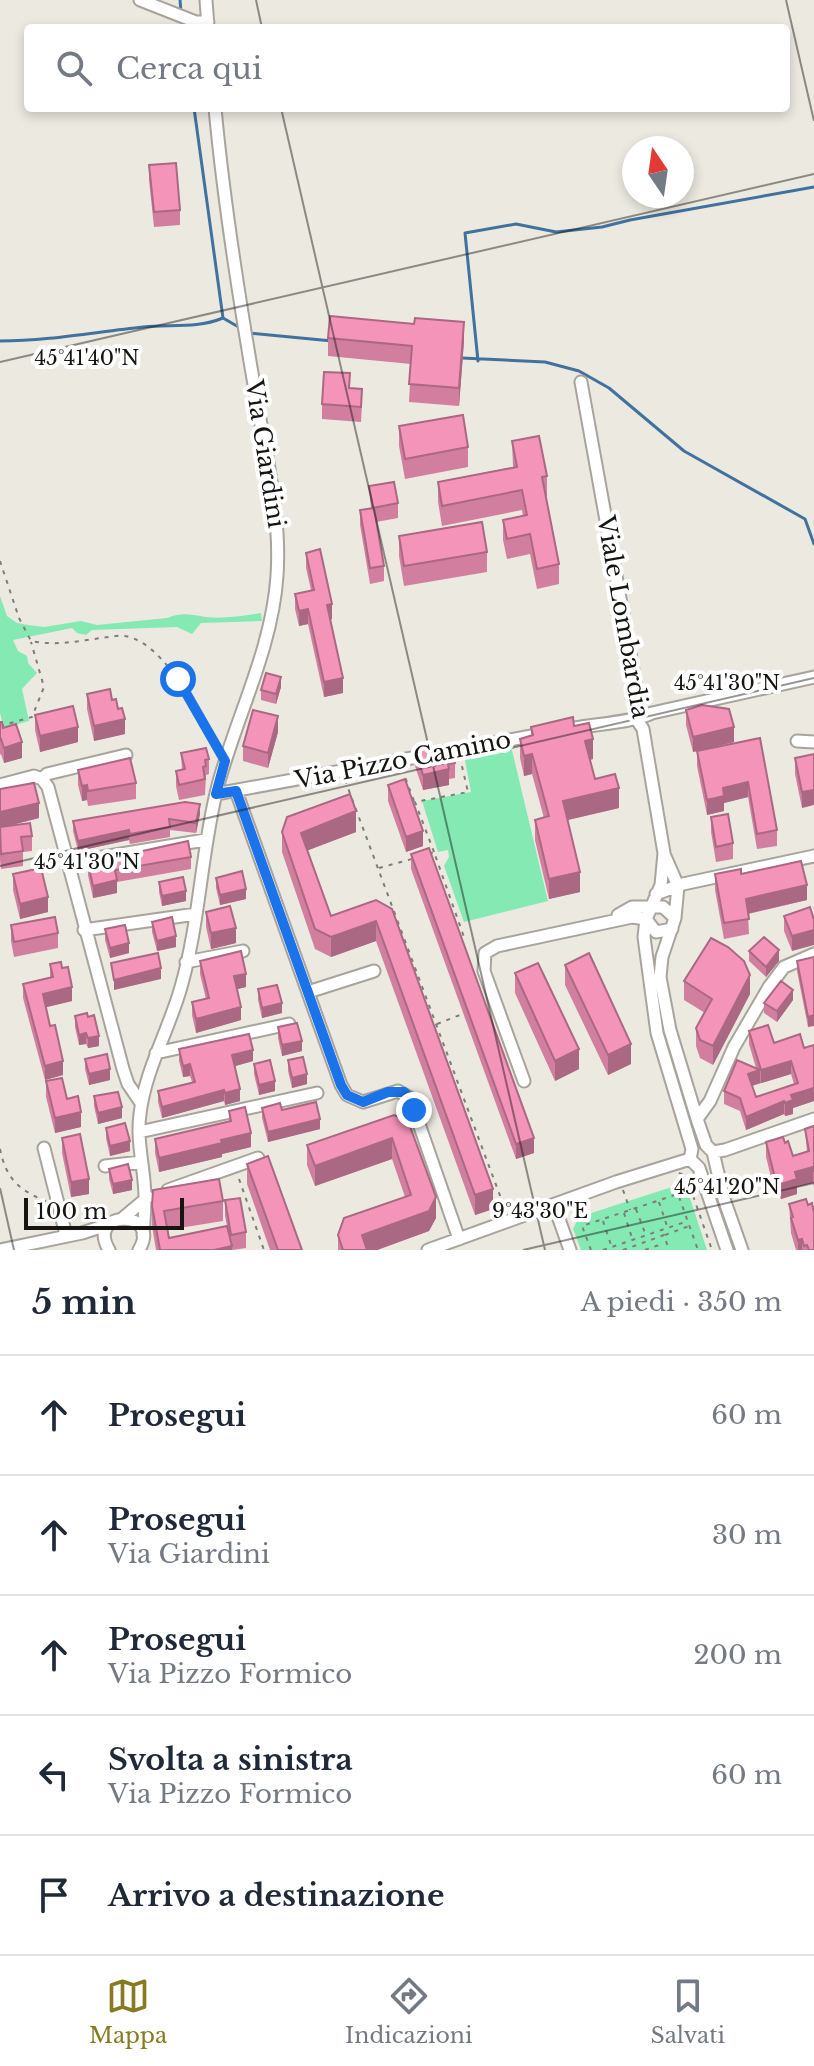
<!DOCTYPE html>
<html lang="it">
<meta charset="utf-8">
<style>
:root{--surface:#fff;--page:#f6f6f7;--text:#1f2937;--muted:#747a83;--line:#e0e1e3;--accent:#867b21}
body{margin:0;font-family:"Libre Baskerville",serif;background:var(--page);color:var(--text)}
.compass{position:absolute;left:622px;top:136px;width:72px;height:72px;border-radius:50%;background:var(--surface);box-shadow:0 4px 12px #0003;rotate:347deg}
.scale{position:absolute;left:24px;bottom:20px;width:160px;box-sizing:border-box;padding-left:8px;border:4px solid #161512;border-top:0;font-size:22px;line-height:28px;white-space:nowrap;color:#161512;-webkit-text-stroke:6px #fff;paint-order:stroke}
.stop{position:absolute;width:24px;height:24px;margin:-18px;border:6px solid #1a73e8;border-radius:50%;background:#fff}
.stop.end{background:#1a73e8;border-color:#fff;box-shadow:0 2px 8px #0008}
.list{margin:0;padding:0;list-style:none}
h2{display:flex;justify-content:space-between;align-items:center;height:104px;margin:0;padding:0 32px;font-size:34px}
h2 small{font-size:26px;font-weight:400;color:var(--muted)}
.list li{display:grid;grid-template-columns:52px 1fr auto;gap:24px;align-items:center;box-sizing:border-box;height:120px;padding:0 32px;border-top:2px solid var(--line)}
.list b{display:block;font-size:30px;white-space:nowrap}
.list p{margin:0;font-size:26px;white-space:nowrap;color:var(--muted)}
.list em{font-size:26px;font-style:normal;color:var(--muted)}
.icon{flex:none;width:44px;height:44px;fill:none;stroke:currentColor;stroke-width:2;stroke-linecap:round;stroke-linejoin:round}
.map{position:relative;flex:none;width:814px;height:1250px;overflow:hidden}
.search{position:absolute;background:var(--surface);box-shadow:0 4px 12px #0003;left:24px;right:24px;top:24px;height:88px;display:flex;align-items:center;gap:20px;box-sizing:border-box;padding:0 28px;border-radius:8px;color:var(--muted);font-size:30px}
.sheet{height:704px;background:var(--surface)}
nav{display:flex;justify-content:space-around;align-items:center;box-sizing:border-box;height:112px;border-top:2px solid var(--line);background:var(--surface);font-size:22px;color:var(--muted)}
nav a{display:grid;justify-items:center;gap:4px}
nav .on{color:var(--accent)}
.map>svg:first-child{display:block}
.green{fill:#85e9b4}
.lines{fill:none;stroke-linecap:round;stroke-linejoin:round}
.stream{stroke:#41719f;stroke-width:3}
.minor-casing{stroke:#a8a49d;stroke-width:15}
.path{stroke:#7f7d78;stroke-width:2;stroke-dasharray:4 6;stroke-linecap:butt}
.minor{stroke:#fff;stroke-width:11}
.wall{fill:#d27f9f;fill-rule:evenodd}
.shaded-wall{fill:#ab6882}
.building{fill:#f494b9;stroke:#ab6882;stroke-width:2}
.route{stroke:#1a73e8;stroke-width:10}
.ticks{fill:none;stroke:#161512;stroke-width:2;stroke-opacity:0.45}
.labels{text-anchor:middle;stroke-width:8;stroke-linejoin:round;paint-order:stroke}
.street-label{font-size:24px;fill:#161512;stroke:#fff}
.ticks-label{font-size:20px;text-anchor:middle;fill:#161512;stroke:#fff;stroke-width:8;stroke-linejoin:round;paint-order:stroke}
</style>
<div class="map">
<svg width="814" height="1250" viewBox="0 0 814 1250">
<rect width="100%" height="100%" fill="#ece9e1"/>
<path class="green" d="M0,596L7,616L17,623L28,625L44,627L81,621L97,625L167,618C180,613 187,614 200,616C218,620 242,616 261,613L262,621L201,623L192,634L177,627L92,630L86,635L77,633L72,628L13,640L18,651L27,656L28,663L37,673L22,689L29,721L4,728L0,713Z
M511,746L548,901L464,922L444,866L449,857L448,850L438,852L422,801L471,792L464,755Z
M678,1185L687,1189L707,1250H581L573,1229L579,1217Z"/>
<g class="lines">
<path class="stream" d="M180,0L181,12
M182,20L183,28
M194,108L223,318L242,329
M248,333L332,341
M0,341C48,341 95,332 143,327C171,324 196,329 223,318
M462,358L545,362L579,371L609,388L684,451L805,519L814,544
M478,361L465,233L516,224L556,232L602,227L630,220L814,187"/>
<defs>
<path id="minor" d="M140,0L196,22H208
M206,0L208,27
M581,382L639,703L637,720L643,729L664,853L661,885L646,919L644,937L657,1033L692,1149L690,1159L699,1168L727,1250
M575,728C597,724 634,722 652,713L814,677
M797,741L814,742
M42,779L48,787L123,1069L128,1084L141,1103
M42,779L47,774L126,755
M0,785L34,776L42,779
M236,791L341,1085L347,1095L363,1102L398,1091L410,1098L459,1239
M216,794L542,734
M664,854L678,886L675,918L662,957L660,977L670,1030L697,1119L706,1145L713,1152L724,1199L742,1250
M67,863L205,840
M656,894L683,884L814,856
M618,915L632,907H663L675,918
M84,930L196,914
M186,962L243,951
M308,992L374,971
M156,1053L289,1024
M524,1081L484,971L485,953L497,946L632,917L646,919L656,932L672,929
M697,1119L710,1101L734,1047L769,987L784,967L814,954
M139,1132L317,1093
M44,1148L66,1235
M713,1152L725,1150L814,1119
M105,1166L141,1162
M168,1190L258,1158
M554,1205L570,1250
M123,1218L148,1197
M143,1235C144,1223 145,1210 145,1198C145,1170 136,1142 140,1114C145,1070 169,1030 181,987C200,921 201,851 218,785C237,715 272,649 277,576C281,516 267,461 257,402C240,305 224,206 215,108
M0,1250L82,1233L110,1224
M109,1250C85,1209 163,1209 139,1250
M428,1250L616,1182L690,1159"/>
</defs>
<use href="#minor" class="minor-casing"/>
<path class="path" d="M0,561L19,618L31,641C59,647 88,639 116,636C161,631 200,717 218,750
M0,726L32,717L44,687L31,642
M402,769L414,801
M345,780L505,1209
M434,852L415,802L468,792L461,762
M429,854L434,852L464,937
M379,868L412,859
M437,1024L465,1013
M0,1149C6,1178 18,1190 46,1201
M679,1173L688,1177L691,1189
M239,1179L264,1250
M694,1188L691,1190L712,1250
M623,1190L630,1210
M659,1202L667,1226
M636,1209L645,1233
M624,1213L632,1238
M603,1221L611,1245
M665,1235L689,1226
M591,1250L582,1226L678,1194L698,1250
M603,1250L685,1222
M623,1250L664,1235L669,1250
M645,1250L659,1245L661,1250"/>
<use href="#minor" class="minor"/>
</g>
<path class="wall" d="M149,165L180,210V225L154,227L149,180Z
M414,324L464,341L459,406L409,402L411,364L328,356V338Z
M322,404H362L361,422L322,419Z
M399,426L468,447V467L405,479L399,446Z
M512,441L547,476V496H546L559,564V584L537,589L530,554L507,559L503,540V520L523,516L522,510L442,526L438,502V482L513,467Z
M369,486L398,503V518L376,522L384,566V581L370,584L360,525V510L371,508Z
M399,536L487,552V572L404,586L399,556Z
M306,553L332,619L330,620L343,693L324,697L308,624L299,626L295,609V594L311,590L306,568Z
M281,687L276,704L261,700V690Z
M87,694L112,700L125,734L94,741L87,709Z
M686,710L734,742L702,750L760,738L777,830V846L757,849L748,797L724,803V811L707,815L697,766V751L693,752L686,725Z
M35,715L78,742L40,752L35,730Z
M0,722L3,728L22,758L4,763L1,754L0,755Z
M574,726L593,759L590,760L595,779L619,808L568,820L580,892L549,899L535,840V820L544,818L532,774L524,776L520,758V739L531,736V727Z
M278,732L268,768L243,761V746Z
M415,750L455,763V778L449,779V785L423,790L415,766Z
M181,753L209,759V774L206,775L205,795L179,800L176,786V771L182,770Z
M814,754L802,808L795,774V758Z
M78,770L136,783V799L88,806L87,800L82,801L78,785Z
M388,785L423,846L406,852L388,801Z
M0,789L39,818L4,827L32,836V851L23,852V866L1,869L0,860Z
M200,814L196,833L170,830V837L130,844L129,840L78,851L73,831V821Z
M711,817L733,843V859L716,862L711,832Z
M282,832H356L308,850L331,916L376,900L493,1209L475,1215L376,941L331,957L315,949L282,852Z
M411,854L534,1153L516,1159L411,869Z
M191,857V869L117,882V893L93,898L88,875V863Z
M13,874L48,912L20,919L13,890Z
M715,874H741L807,900L748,914L749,934L724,939L715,890Z
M216,878L246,899L220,905L216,888Z
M159,882L186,901L162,906L159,892Z
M810,907L792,951L784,931V916Z
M206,912L236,943L211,949L206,927Z
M152,922L176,947L157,951L152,932Z
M11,925L58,933V948L14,957L11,941Z
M105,929L129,953L110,958L105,940Z
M749,951L779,961L766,977L749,961Z
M814,957L808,1027L797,971V961Z
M200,961L246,987L237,989L241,1020L196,1033L192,1015V1002L206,999L200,974Z
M50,964L72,1001L46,1007L63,1075L45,1080L23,998V984L50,977Z
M565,965L631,1064L608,1075L565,985Z
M515,973L579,1069L555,1081L515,993Z
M684,981L750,994L713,1065L700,1058L696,1046V1028L705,1013L684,1000Z
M258,989L282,1013L262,1018L258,1000Z
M793,1000L777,1022L764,1013V1003Z
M75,1016L99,1046L88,1048L86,1044L79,1045L75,1027Z
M278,1027L302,1051L282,1056L278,1038Z
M749,1031L774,1043L804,1048L814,1045V1101L793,1108V1114L785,1116L784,1114L746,1130L740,1111L724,1104V1091L756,1068L749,1044ZM791,1074L794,1084L756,1097L752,1086Z
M179,1049L253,1061L235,1066L240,1101L225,1105L224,1101L162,1118L158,1102V1091L192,1082L190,1076L183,1077L179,1061Z
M85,1059L110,1080L89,1085L85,1069Z
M288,1060L307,1084L292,1088L288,1071Z
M254,1064L275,1091L259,1095L254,1074Z
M46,1081L67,1099L81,1127L55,1133L46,1097Z
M94,1096L122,1118L98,1124L94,1106Z
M262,1108L282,1110L320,1129L268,1142L262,1118Z
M229,1111L251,1147L222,1154V1157L159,1172L155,1153V1139L229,1122Z
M394,1115L436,1218L429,1231L377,1250H338V1235L405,1197L392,1159L315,1186L307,1165V1145Z
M814,1126V1187L813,1183L797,1187V1194L781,1199L778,1192L775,1193L766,1157V1142L785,1143L793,1156L807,1152L805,1129Z
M106,1128L130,1151L110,1156L106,1138Z
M62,1138L89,1194L71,1197L62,1153Z
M247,1164L302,1250H270L247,1184Z
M109,1169L132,1190L113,1194L109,1179Z
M225,1200L246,1232V1248L232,1250H156L152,1226V1206L223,1201V1221L167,1230L169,1238L227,1226L225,1216Z
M789,1204L814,1250H796L791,1233Z"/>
<path class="shaded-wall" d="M464,322V341L459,406V388Z
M332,604V619L327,620V605Z
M308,609V624L299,626V611Z
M281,677V687L276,704V694Z
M343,678V693L324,697V682Z
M278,716V732L268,768V753Z
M125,719V734L94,741V726Z
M78,727V742L40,752V736Z
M734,727V742L693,752V737Z
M593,739V759L585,761V741Z
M22,742V758L4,763V748Z
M532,754V774L524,776V756Z
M449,769V785L423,790V775Z
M748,782V797L724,803V811L707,815V800L723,788Z
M87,785V800L82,801V786Z
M619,788V808L563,821V801Z
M814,790V805L802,808V792Z
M39,803V818L0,828V812Z
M200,804V814L196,833V823Z
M356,811V832L301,853V833Z
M129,830V840L78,851V841Z
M423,831V846L406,852V837Z
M580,872V892L549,899V879Z
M117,880V893L93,898V886Z
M807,885V900L746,914V899Z
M246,889V899L220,905V895Z
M186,891V901L162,906V896Z
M48,897V912L20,919V904Z
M376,921V941L331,957V937Z
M236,928V943L211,949V933Z
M814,930V945L792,951V936Z
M176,936V947L157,951V941Z
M129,943V953L110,958V948Z
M779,950V961L766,977V967Z
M161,968V979L114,990V980Z
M246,974V987L234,990V976Z
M750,975V994L713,1065V1046Z
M72,987V1001L43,1008V994Z
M793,990V1000L777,1022V1011Z
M282,1003V1013L262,1018V1008Z
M241,1007V1020L196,1033V1019Z
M814,1015V1026L808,1027V1017Z
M86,1033V1044L79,1045V1035Z
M99,1036V1046L88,1048V1038Z
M302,1041V1051L282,1056V1045Z
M631,1044V1064L608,1075V1055Z
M579,1049V1069L555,1081V1061Z
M253,1050V1061L232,1067V1055Z
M63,1061V1075L45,1080V1066Z
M791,1061V1074L761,1083V1070Z
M190,1064V1076L183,1077V1066Z
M110,1069V1080L89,1085V1074Z
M760,1070V1083L748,1087V1074Z
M307,1074V1084L292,1088V1078Z
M275,1081V1091L259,1095V1085Z
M814,1088V1101L793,1108V1114L785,1116V1103L791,1095Z
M240,1089V1101L225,1105V1093Z
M224,1090V1101L162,1118V1107Z
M784,1101V1114L746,1130V1117Z
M122,1107V1118L98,1124V1113Z
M81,1112V1127L55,1133V1118Z
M320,1119V1129L268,1142V1132Z
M251,1133V1147L222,1154V1157L159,1172V1158L221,1140Z
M392,1138V1159L315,1186V1166Z
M534,1138V1153L516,1159V1144Z
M130,1141V1151L110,1156V1146Z
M813,1167V1183L797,1187V1194L781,1199V1184L795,1172Z
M778,1177V1192L775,1193V1178Z
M89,1179V1194L71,1197V1182Z
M132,1180V1190L113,1194V1184Z
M493,1189V1209L475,1215V1195Z
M436,1197V1218L429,1231L377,1250H362V1235Z
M802,1239V1250H798V1240Z
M232,1246V1250H214Z"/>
<path class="building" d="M176,163L180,210L154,212L149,165Z
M330,316L414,324L415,318L464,322L459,388L409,384L412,346L328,338Z
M324,372L350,373L349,388L362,389L361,407L322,404Z
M463,415L468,447L405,459L399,426Z
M539,436L547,476L542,477L559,564L537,569L530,534L507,539L503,520L527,515L522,490L442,506L438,482L517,467L512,441Z
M394,482L398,503L373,508L369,486Z
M374,508L384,566L370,568L360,510Z
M482,522L487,552L404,566L399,536Z
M320,549L332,604L327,605L343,678L324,682L308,609L299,611L295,594L314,590L306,553Z
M266,673L281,677L276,694L261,690Z
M110,689L112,700L116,699L118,709L122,708L125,719L94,726L87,694Z
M702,705L729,709L734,727L693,737L686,710Z
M73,706L78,727L40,736L35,715Z
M253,710L278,716L268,753L243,746Z
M573,717L574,726L589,723L593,739L585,741L595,779L615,774L619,788L563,801L580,872L549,879L535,820L549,816L532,754L524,756L520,739L533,735L531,727Z
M0,722H2L3,728L16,724L22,742L4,748L1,739L0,740Z
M760,738L777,830L757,834L748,782L723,788L724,796L707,800L697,751Z
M451,744L455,763L448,764L449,769L423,775L415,750Z
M206,748L209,759L205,760L206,766L203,767L205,779L179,785L176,771L185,769L181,753Z
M814,754V790L802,792L795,758Z
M130,758L136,783L88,791L87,785L82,786L78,770Z
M405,779L423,831L406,837L388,785Z
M34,783L39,803L0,812V789Z
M350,794L356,811L301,833L331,916L376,900L392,909L493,1189L475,1195L376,921L331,937L315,929L282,832L287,817Z
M185,802L200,804L196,823L169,819L170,827L130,834L129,830L78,841L73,821Z
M728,814L733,843L716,847L711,817Z
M30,823L32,836L21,837L23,851L1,854L0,827Z
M188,841L191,857L115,870L117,880L93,886L88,863Z
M429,848L534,1138L516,1144L411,854Z
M801,861L807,885L746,899L749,919L724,923L715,874L741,869V874Z
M41,868L48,897L20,904L13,874Z
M242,871L246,889L220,895L216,878Z
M183,877L186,891L162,896L159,882Z
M230,906L236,928L211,933L206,912Z
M810,907L814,920V930L792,936L784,916Z
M55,917L58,933L14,942L11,925Z
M172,917L176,936L157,941L152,922Z
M125,925L129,943L110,948L105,929Z
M764,937L779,950L766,967L749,951Z
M711,938L728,947L744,961L750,975L713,1046L700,1040L696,1028L712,999L684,981Z
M241,951L246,974L234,976L241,1007L196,1019L192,1002L209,998L200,961Z
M158,953L161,968L114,980L111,963Z
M589,953L631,1044L608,1055L565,965Z
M814,957V1015L808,1017L797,961Z
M61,962L62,968L68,967L72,987L43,994L50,1026L55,1025L63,1061L45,1066L23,984L53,977L50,964Z
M538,963L579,1049L555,1061L515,973Z
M781,981L793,990L777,1011L764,1003Z
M277,985L282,1003L262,1008L258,989Z
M87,1013L88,1017L94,1015L99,1036L88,1038L86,1033L79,1035L75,1016Z
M297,1023L302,1041L282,1045L278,1027Z
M768,1025L774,1043L800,1034L804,1048L814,1045V1088L791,1095L793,1100L785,1103L784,1101L746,1117L740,1098L724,1091L737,1060L760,1070L748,1074L756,1097L798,1083L791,1061L761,1070L749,1031Z
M249,1034L253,1050L232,1055L240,1089L225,1093L224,1090L162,1107L158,1091L195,1082L190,1064L183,1066L179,1049Z
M107,1054L110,1069L89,1074L85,1059Z
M303,1057L307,1074L292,1078L288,1060Z
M270,1060L275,1081L259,1085L254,1064Z
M62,1078L67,1099L78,1096L81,1112L55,1118L46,1081Z
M118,1092L122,1107L98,1113L94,1096Z
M316,1102L320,1119L268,1132L262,1108L280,1103L282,1110Z
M245,1107L251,1133L221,1140L222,1143L159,1158L155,1139L231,1121L229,1111Z
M394,1115L408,1121L436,1197L429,1211L362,1235L367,1250H343L338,1235L344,1218L411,1195L392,1138L315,1166L307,1145Z
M125,1123L130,1141L110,1146L106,1128Z
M814,1126V1172L813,1167L795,1172L797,1179L781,1184L778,1177L775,1178L766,1142L783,1137L785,1143L788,1141L793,1156L809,1151L805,1129Z
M80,1134L89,1179L71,1182L62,1138Z
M268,1156L302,1250H278L247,1164Z
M128,1164L132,1180L113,1184L109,1169Z
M219,1179L223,1201L164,1211L169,1238L227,1226L232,1246L214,1250H160L152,1206L153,1190Z
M240,1198L246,1232L231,1235L225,1200Z
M806,1199L808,1205L812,1203L814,1213V1250H809L807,1245L804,1246L802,1239L798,1240L791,1218L793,1217L789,1204Z"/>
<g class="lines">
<path class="route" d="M178,679L225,761L216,794L236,791L341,1085L347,1095L363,1102L388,1092H404L410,1098L414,1110"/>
</g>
<path class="ticks" d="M256,0L262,28M786,0L814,121M281,108L545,1250M0,362L814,174M0,866L814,678M0,1188L14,1250M523,1250L814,1183"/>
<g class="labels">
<g class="street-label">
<text transform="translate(265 454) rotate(81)" y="8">Via Giardini</text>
<text transform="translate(623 617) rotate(80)" y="8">Viale Lombardia</text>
<text transform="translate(403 760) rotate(-11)" y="8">Via Pizzo Camino</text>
</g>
</g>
<g class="ticks-label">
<text x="87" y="365">45°41'40"N</text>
<text x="727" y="690">45°41'30"N</text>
<text x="87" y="869">45°41'30"N</text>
<text x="727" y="1194">45°41'20"N</text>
<text x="540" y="1218">9°43'30"E</text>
</g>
</svg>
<svg class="compass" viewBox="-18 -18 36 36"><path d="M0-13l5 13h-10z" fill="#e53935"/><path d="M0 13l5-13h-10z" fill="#747a83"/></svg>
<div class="scale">100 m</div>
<div class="stop" style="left:178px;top:679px"></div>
<div class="stop end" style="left:414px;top:1110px"></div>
<div class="search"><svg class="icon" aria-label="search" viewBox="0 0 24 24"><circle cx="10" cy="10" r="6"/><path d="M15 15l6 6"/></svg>Cerca qui</div>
</div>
<section class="sheet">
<h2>5 min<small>A piedi · 350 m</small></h2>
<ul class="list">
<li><svg class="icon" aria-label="ahead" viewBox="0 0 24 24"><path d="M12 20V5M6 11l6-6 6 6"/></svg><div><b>Prosegui</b></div><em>60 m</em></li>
<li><svg class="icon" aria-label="ahead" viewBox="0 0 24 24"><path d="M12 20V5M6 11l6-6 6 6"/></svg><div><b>Prosegui</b><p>Via Giardini</p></div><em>30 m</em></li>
<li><svg class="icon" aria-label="ahead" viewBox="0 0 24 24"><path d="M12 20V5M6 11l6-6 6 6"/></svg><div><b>Prosegui</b><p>Via Pizzo Formico</p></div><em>200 m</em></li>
<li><svg class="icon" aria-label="left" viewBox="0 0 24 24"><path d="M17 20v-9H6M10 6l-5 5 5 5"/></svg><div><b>Svolta a sinistra</b><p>Via Pizzo Formico</p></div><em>60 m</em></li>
<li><svg class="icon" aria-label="arrive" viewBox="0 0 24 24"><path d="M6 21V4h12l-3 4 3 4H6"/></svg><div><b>Arrivo a destinazione</b></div></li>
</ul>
</section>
<nav>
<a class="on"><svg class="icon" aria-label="map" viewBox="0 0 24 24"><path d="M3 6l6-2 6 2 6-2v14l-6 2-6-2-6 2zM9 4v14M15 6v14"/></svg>Mappa</a>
<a><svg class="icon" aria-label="directions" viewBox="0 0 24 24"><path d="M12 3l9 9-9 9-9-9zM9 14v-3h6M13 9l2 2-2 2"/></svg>Indicazioni</a>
<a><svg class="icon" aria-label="saved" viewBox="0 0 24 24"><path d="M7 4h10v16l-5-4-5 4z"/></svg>Salvati</a>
</nav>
